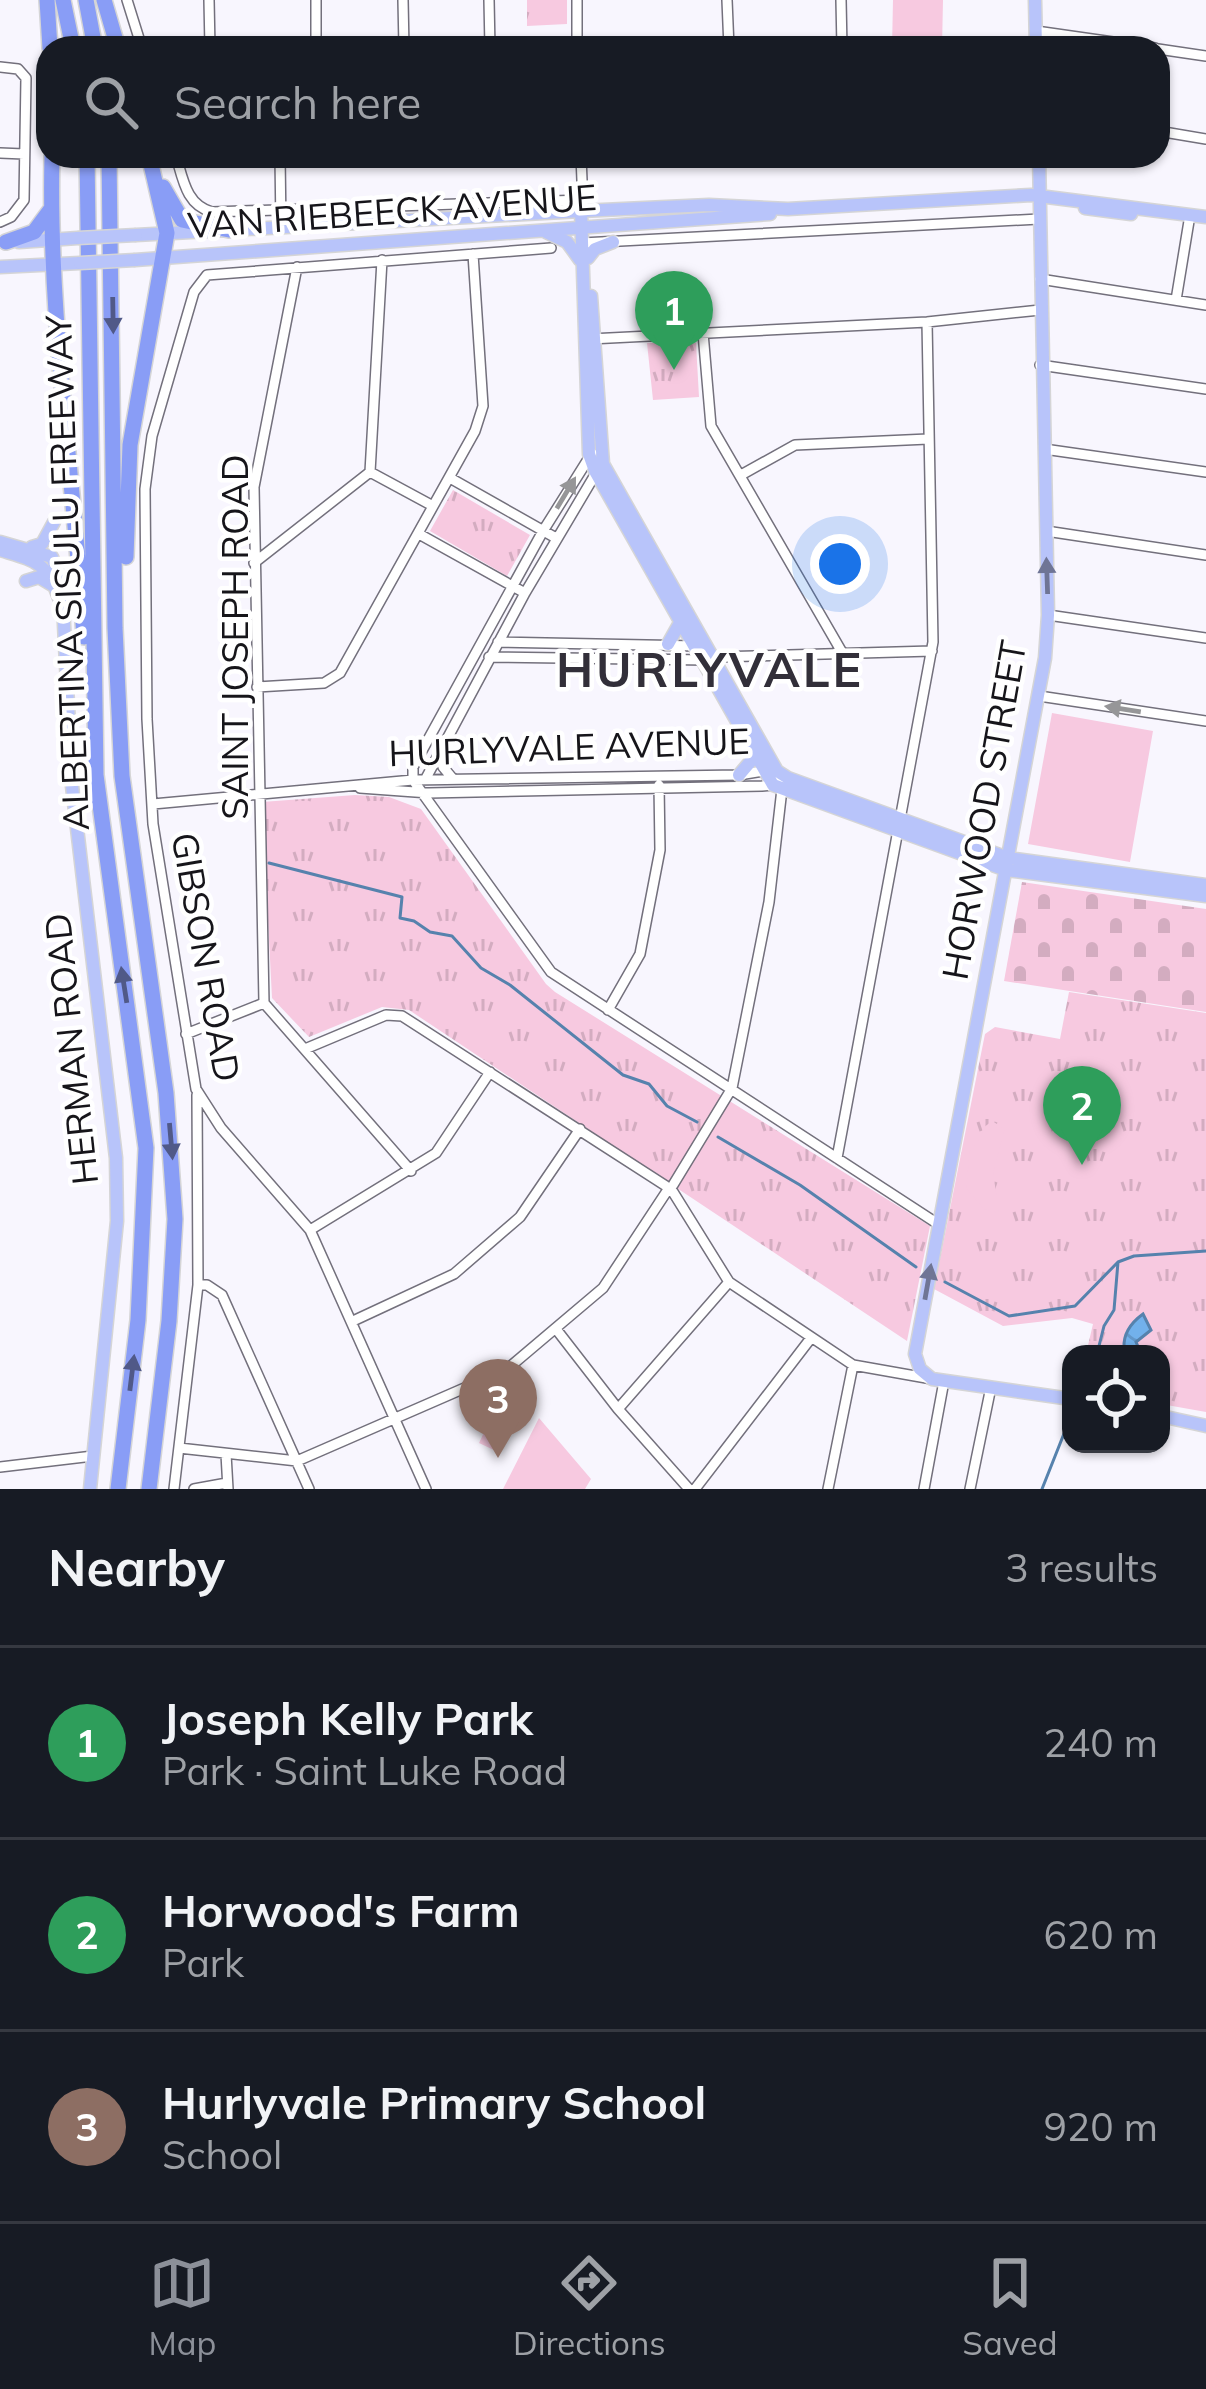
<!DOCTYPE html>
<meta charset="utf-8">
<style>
:root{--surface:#171b24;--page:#20242c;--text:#f1f3f6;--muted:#9ea1a6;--line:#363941;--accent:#8c9099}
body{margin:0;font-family:Mulish,sans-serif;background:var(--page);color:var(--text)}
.controls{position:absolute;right:36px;bottom:36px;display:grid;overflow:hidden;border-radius:24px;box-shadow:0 3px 9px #0004}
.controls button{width:108px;height:108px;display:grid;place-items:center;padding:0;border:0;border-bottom:3px solid var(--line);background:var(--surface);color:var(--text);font:60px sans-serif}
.you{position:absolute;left:840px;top:564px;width:42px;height:42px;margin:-30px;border:9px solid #fff;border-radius:50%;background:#1a73e8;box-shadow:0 0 0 18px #1a73e833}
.badge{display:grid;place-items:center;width:78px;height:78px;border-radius:50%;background:var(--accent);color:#fff;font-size:39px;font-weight:700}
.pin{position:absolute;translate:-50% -99px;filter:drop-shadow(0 3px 6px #0008)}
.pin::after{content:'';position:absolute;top:63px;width:42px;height:36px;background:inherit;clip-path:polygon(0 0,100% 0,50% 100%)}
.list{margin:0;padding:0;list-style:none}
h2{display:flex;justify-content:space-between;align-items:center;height:156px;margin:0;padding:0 48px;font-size:51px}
h2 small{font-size:39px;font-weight:400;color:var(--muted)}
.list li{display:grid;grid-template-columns:78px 1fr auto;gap:36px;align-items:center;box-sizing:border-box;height:192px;padding:0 48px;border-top:3px solid var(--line)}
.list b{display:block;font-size:45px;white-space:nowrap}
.list p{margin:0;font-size:39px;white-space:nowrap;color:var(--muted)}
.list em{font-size:39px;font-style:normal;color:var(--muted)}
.icon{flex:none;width:66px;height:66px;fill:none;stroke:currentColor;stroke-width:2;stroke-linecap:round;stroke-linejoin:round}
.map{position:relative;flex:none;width:1206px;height:1489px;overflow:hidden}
.search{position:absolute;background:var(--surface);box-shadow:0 3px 9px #0004;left:36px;right:36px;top:36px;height:132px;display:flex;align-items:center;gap:30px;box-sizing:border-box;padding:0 42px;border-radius:36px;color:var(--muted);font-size:45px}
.sheet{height:732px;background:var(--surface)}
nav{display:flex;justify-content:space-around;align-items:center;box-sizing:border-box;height:168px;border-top:3px solid var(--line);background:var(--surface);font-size:33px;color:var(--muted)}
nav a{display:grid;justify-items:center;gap:6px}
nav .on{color:var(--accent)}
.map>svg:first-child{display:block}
.cemetery{fill:url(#cemetery-stones)}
.park{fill:url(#park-tufts)}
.pitch{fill:#f7c9e0}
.water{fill:url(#water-waves);stroke:#5682ad;stroke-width:3}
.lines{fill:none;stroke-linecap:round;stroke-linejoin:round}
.stream{stroke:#5682ad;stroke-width:3}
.minor-casing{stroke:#73707c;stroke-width:12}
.major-casing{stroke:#d5d5d6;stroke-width:15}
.highway-casing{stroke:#d5d5d6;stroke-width:18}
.minor{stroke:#fff;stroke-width:9}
.major{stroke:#b8c4fa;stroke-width:12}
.highway{stroke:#899df6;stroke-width:15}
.major-bridge-casing{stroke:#d5d5d6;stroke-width:15;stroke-linecap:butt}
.major-bridge{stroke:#b8c4fa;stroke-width:12}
.oneway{fill:#505988}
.oneway2{fill:#969698}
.oneway3{fill:#6f7595}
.labels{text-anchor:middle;stroke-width:9;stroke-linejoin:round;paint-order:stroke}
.street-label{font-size:36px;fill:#16151a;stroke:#fff}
.district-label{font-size:48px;font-weight:bold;letter-spacing:3px;fill:#322f39;stroke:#fff}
</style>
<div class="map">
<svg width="1206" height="1489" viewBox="0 0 1206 1489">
<defs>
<pattern id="cemetery-stones" width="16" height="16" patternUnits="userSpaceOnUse" patternTransform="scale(3)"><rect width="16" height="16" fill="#f7c9e0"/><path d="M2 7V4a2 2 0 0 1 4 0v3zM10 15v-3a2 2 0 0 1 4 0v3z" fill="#d3acc0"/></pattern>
<pattern id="park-tufts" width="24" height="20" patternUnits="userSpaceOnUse" patternTransform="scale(3)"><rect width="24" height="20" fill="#f7c9e0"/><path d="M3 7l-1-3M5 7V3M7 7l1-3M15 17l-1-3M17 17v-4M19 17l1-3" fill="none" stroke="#d3acc0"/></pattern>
<pattern id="water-waves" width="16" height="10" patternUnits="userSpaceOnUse" patternTransform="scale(3)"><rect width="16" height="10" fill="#72b1ec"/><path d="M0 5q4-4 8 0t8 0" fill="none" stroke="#6297ca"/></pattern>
</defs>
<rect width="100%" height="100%" fill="#f8f6fe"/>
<path class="cemetery" d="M1022,882L1206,909V1012L1004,981Z"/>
<path class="park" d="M527,0H567V24L527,26Z
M647,343H696L699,397L653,400Z
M453,490L530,535L507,576L430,531Z
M355,795L389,797L421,809L546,984L555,992L930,1226L907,1341L409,1010L382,1007L309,1037L272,998L262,802Z
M1069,992L1206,1013V1412L1161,1404V1354H1086L1093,1324L1072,1318L1003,1326L934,1289L985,1034L995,1027L1060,1039Z
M508,1381L521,1397L496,1451L479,1443Z"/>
<path class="pitch" d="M893,0H943L942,48H892Z
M1052,713L1153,731L1130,862L1028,844Z
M992,1121L1005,1129L993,1172L999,1213L984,1209L966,1188L970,1151L982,1136L983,1128Z
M539,1418L591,1479L585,1489H503Z"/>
<path class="water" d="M1143,1314L1151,1330L1136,1342L1140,1351L1136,1353L1124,1348C1123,1332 1132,1322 1143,1314Z"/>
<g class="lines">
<path class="stream" d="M269,863L402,897L400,918L414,921L430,932L452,936L481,968L510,985L623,1075L649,1084L667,1106L697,1122
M718,1137L800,1185L916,1267
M945,1282L1009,1316L1075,1306L1118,1262
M1097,1354L1104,1326L1114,1310L1118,1262L1134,1256L1206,1251
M1042,1489L1071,1416"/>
<defs>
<path id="minor" d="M127,0L142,48
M209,0L210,48
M316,0V48
M403,0L404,48
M489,0L490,48
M577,0V48
M727,0L729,48
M841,0L842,48
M1036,31L1155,48
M1158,49L1206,56
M0,67L18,69L26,78L24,200L11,217L0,222
M1158,131L1206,139
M0,153L24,154
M176,156C183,179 186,205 212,212L582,200
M280,156L281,228
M581,156L583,205
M582,243L1039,219
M297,267L254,487L264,1003L411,1171
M1040,279L1206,305
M1176,300L1190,215
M703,333L711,426L843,654
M590,339L927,322L1040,310
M1040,365L1206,389
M1044,449L1206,472
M592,453L543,531L413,767V780L551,972L938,1224
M370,472L433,506
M741,475L795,445L928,439
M450,478L556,538
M1046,531L1206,555
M419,534L525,593
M254,563L370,472L382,260
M1048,615L1206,638
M498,642L697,646
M489,657L707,660
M715,657L932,651
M257,687L324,683L340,673L475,431L483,406L473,254
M1039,696L1206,721
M439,750L443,767L453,779
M425,780L525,593L599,468
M360,788L429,793L762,786L773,785L784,776
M153,804L413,780L739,775L769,770
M608,1010L640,954L660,850L659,785
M186,1034L264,1003
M305,1049L386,1015L402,1016L666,1186
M837,1158L933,642L927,322
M673,1185L732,1088L769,902L782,789
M673,1192L729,1282L853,1365L932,1379
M310,1230L436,1153L490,1072
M198,1285H207L222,1295L309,1489
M353,1321L454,1274L520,1217L580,1129
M556,1329L618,1409L689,1489
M618,1409L729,1282
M179,1448L297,1461L506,1370L603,1288L667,1191
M226,1454L228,1489
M0,1467L93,1456
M174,1489L198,1285L197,1095
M194,1489L227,1483
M426,1489L310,1230L221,1128L196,1089L153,824L147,719L145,489L152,436L194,292L207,275L551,248
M695,1489L811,1338
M828,1489L853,1365
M924,1489L944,1381
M970,1489L991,1387"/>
<path id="major" d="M1035,0L1036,48
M1039,156L1048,615L1045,658L915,1354L920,1369L932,1379L1071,1399
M1085,208L1131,214
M581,211L589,454L595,471L773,785L1006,870L1206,896
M546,232L567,242L580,260
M136,235L581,211L709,205L788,209L1031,195L1206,217
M19,242L78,238
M588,258L595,249L613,242
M135,260L770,214
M0,267L80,263
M591,296L603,464L777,771L788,778L1008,858L1206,885
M0,542L52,557L62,584L72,786L116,1158L117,1221L90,1489
M32,547L42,544L54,522
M0,550C36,561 46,561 59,598
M26,581L39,577L54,586
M668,644L681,621
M739,775L756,755
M1161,1416L1206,1426"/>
<path id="highway" d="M47,0L50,48
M63,0L73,48
M86,0L95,48
M104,0L118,48
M52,156C48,317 74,477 84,637
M87,156L96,775L146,1148L138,1320L118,1489
M109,156L115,628L122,776L166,1093L175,1219L169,1321L149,1489
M163,187L182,220L229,230
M6,242L34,232L51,209
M126,557L130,445L167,233L149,156"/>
</defs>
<use href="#minor" class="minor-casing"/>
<use href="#major" class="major-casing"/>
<use href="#highway" class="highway-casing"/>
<use href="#minor" class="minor"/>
<use href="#major" class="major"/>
<use href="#highway" class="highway"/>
<defs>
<path id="major-bridge" d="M78,238L136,235
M80,263L135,260"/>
</defs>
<use href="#major-bridge" class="major-bridge-casing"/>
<use href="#major-bridge" class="major-bridge"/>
</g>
<defs><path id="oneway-solid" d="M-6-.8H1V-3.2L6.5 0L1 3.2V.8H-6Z" transform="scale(3)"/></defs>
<g class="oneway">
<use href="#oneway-solid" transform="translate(113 315) rotate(89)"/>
<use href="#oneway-solid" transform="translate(124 985) rotate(-99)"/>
<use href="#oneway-solid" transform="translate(171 1141) rotate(85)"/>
<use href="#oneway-solid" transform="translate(132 1373) rotate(-83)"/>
</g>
<g class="oneway2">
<use href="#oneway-solid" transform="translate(566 493) rotate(-59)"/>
<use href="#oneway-solid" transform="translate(1123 709) rotate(-171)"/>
</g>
<g class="oneway3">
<use href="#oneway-solid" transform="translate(1047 576) rotate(-92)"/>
<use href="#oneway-solid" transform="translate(928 1282) rotate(-80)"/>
</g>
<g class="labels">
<g class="street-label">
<text transform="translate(392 211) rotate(-4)" y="13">VAN RIEBEECK AVENUE</text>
<text transform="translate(67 573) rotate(-92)" y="13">ALBERTINA SISULU FREEWAY</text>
<text transform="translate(235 637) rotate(-90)" y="13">SAINT JOSEPH ROAD</text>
<text transform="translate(569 747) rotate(-2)" y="13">HURLYVALE AVENUE</text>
<text transform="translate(984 810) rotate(-80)" y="13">HORWOOD STREET</text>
<text transform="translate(206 957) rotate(80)" y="13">GIBSON ROAD</text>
<text transform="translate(71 1049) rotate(-96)" y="13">HERMAN ROAD</text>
</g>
<g class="district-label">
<text x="710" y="687">HURLYVALE</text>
</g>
</g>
</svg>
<div class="controls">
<button><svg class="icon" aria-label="locate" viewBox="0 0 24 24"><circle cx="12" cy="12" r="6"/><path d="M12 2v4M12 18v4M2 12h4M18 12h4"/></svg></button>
</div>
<div class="you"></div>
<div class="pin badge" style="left:674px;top:370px;background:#2e9e5b">1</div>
<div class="pin badge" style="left:1082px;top:1165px;background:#2e9e5b">2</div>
<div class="pin badge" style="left:498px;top:1458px;background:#8d6e63">3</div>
<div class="search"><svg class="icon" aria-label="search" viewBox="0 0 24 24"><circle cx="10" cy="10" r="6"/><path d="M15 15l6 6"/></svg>Search here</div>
</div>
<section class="sheet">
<h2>Nearby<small>3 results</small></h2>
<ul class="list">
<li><span class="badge" style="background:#2e9e5b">1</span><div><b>Joseph Kelly Park</b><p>Park · Saint Luke Road</p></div><em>240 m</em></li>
<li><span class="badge" style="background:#2e9e5b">2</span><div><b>Horwood's Farm</b><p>Park</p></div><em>620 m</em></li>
<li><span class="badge" style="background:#8d6e63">3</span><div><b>Hurlyvale Primary School</b><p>School</p></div><em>920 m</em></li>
</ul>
</section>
<nav>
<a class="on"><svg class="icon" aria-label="map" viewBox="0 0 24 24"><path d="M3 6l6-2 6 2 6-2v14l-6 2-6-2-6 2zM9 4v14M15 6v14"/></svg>Map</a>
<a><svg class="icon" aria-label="directions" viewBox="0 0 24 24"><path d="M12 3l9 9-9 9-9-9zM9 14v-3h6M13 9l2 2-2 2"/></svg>Directions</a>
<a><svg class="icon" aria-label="saved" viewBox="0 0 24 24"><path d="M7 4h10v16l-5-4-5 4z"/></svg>Saved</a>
</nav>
